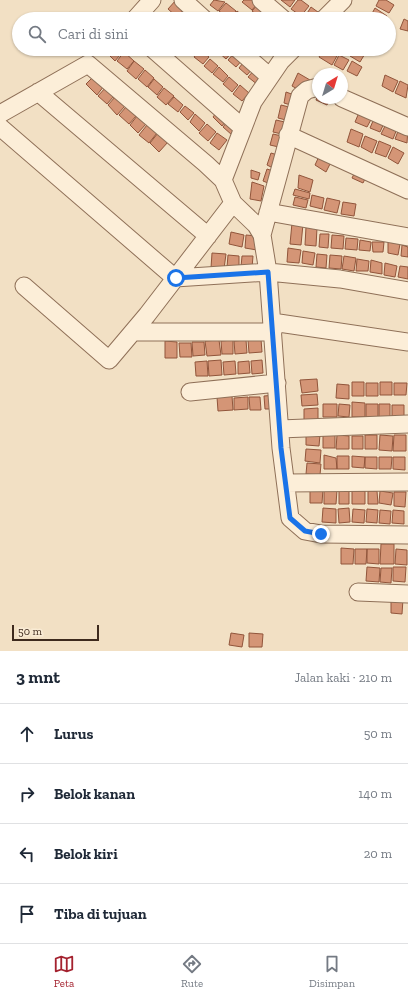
<!DOCTYPE html>
<html lang="id">
<meta charset="utf-8">
<style>
:root{--surface:#fff;--page:#f6f6f7;--text:#1f2937;--muted:#747a83;--line:#e0e1e3;--accent:#a4222f}
body{margin:0;font-family:"Zilla Slab",serif;background:var(--page);color:var(--text)}
.compass{position:absolute;left:312px;top:68px;width:36px;height:36px;border-radius:50%;background:var(--surface);box-shadow:0 1px 3px #0004;rotate:38deg}
.scale{position:absolute;left:12px;bottom:10px;width:87px;box-sizing:border-box;padding-left:4px;border:2px solid #3e2a1d;border-top:0;font-size:11px;line-height:14px;white-space:nowrap;color:#3e2a1d;-webkit-text-stroke:3px #f9ebd4;paint-order:stroke}
.stop{position:absolute;width:12px;height:12px;margin:-9px;border:3px solid #1a73e8;border-radius:50%;background:#fff}
.stop.end{background:#1a73e8;border-color:#fff;box-shadow:0 1px 4px #0008}
.list{margin:0;padding:0;list-style:none}
h2{display:flex;justify-content:space-between;align-items:center;height:52px;margin:0;padding:0 16px;font-size:17px}
h2 small{font-size:13px;font-weight:400;color:var(--muted)}
.list li{display:grid;grid-template-columns:26px 1fr auto;gap:12px;align-items:center;box-sizing:border-box;height:60px;padding:0 16px;border-top:1px solid var(--line)}
.list b{display:block;font-size:15px;white-space:nowrap}
.list em{font-size:13px;font-style:normal;color:var(--muted)}
.icon{flex:none;width:22px;height:22px;fill:none;stroke:currentColor;stroke-width:2;stroke-linecap:round;stroke-linejoin:round}
.map{position:relative;flex:none;width:408px;height:651px;overflow:hidden}
.search{position:absolute;background:var(--surface);box-shadow:0 1px 3px #0004;left:12px;right:12px;top:12px;height:44px;display:flex;align-items:center;gap:10px;box-sizing:border-box;padding:0 14px;border-radius:22px;color:var(--muted);font-size:15px}
.sheet{height:292px;background:var(--surface)}
nav{display:flex;justify-content:space-around;align-items:center;box-sizing:border-box;height:56px;border-top:1px solid var(--line);background:var(--surface);font-size:11px;color:var(--muted)}
nav a{display:grid;justify-items:center;gap:2px}
nav .on{color:var(--accent)}
.map>svg:first-child{display:block}
.building{fill:#d49576;stroke:#91553b}
.lines{fill:none;stroke-linecap:round;stroke-linejoin:round}
.minor-casing{stroke:#8f7058;stroke-width:19}
.minor{stroke:#fceed8;stroke-width:17}
.route{stroke:#1a73e8;stroke-width:5}
</style>
<div class="map">
<svg width="408" height="651" viewBox="0 0 408 651">
<rect width="100%" height="100%" fill="#f2e0c4"/>
<path class="building" d="M176,0L185,8L177,17L168,9Z
M214,0L225,2L218,11L210,5Z
M244,0H254L258,3L252,10L242,2Z
M281,0H295L290,7Z
M298,0H301L309,6L301,16L291,9Z
M379,0H386L394,5L389,13L376,6Z
M226,3L236,11L229,19L219,11Z
M259,3L267,11L261,18L252,11Z
M311,7L322,15L319,19L304,18Z
M375,8L387,16L385,19H369Z
M186,9L195,19H183L180,16Z
M237,11L247,19H231Z
M404,19L408,21V31L400,29Z
M110,49H125L115,61L107,53Z
M200,49L209,57L203,64L194,57Z
M219,49H234V50L226,59L217,51Z
M324,49H330L338,54L332,65L319,57Z
M354,49H362L366,52L360,62L350,56Z
M236,51L244,58L236,67L228,60Z
M124,52L134,61L127,69L117,61Z
M339,55L349,60L343,70L334,65Z
M210,59L218,66L212,73L204,66Z
M246,59L254,67L247,75L239,68Z
M134,61L144,69L136,79L127,71Z
M352,61L362,67L357,76L347,71Z
M219,67L228,76L223,82L213,74Z
M256,68L266,76L258,85L248,77Z
M145,70L154,78L147,87L138,79Z
M298,73L310,80L307,87L301,91L292,86Z
M385,75L398,81L393,92L382,86Z
M94,76L104,86L97,95L86,84Z
M229,77L238,85L232,92L223,84Z
M154,79L163,87L157,95L148,87Z
M400,81L408,85L406,98L395,93Z
M240,85L249,93L242,101L233,94Z
M106,87L114,96L107,104L98,96Z
M164,88L174,96L166,105L157,97Z
M286,92L297,96L294,106L284,103Z
M318,95V98H330L327,105L316,100Z
M115,97L125,106L117,115L108,105Z
M174,97L183,105L178,112L168,104Z
M281,105L293,108L290,121L278,118Z
M185,106L194,113L188,120L180,112Z
M126,107L136,116L129,124L119,115Z
M361,108L374,114L367,127L355,122Z
M219,109L229,117L222,126L213,117Z
M195,114L205,123L199,131L190,122Z
M376,114L386,119L380,132L370,128Z
M137,116L146,124L138,133L130,125Z
M230,118L239,127L232,135L223,127Z
M276,120L289,123L286,135L273,132Z
M388,120L398,126L393,139L381,134Z
M207,124L216,132L208,141L199,133Z
M147,125L157,133L149,143L139,135Z
M400,126L408,128L407,143L395,139Z
M351,129L363,134L359,147L347,142Z
M158,133L168,142L159,152L150,143Z
M217,133L227,140L219,150L210,143Z
M273,134L286,137L283,148L270,145Z
M365,136L377,141L372,153L361,147Z
M379,141L391,146L386,157L375,153Z
M393,147L404,153L398,164L388,158Z
M321,152L333,158L326,172L315,165Z
M271,153L281,156L277,170L267,165Z
M357,168L368,173L363,183L352,178Z
M267,169L276,172L273,185L263,181Z
M251,170L260,173L258,180L251,178Z
M299,175L313,180L310,192L298,188Z
M252,182L264,186L261,201L250,199Z
M295,189L310,193L309,199L293,195Z
M312,195L324,198L322,209L310,206Z
M295,197L308,200L306,208L293,205Z
M327,198L340,201L337,213L324,210Z
M343,202L356,204L354,216L341,214Z
M292,223L303,224L301,245L290,244Z
M306,227L317,228L316,246L305,245Z
M231,232L244,235L242,247L229,244Z
M320,234H329L328,248L319,247Z
M246,235L257,236V250L245,248Z
M332,235L344,236L343,249L331,248Z
M346,238L358,239L357,250L345,249Z
M360,240L371,242L370,251L359,250Z
M372,242H384L383,252H373Z
M388,242L400,244L398,255L388,253Z
M402,245L408,247V257L401,256Z
M288,248L301,250L299,263L287,262Z
M303,251L315,253L313,265L302,263Z
M212,253L226,254L224,269L211,268Z
M317,254L327,255L326,268L316,267Z
M228,255L239,256V268L227,267Z
M330,255L342,256L341,269L329,268Z
M242,256H253L252,268L241,267Z
M344,256L356,258L354,271L342,269Z
M357,259L369,261L368,271H356Z
M371,260L382,263V274L370,272Z
M385,263L397,266L395,277L384,275Z
M400,266L408,267V279L398,277Z
M261,339L262,352L249,353L248,340Z
M219,340L221,355L207,356L205,341Z
M233,340V354H222L221,341Z
M246,340L247,353L235,354L234,341Z
M165,341L177,342V358H165Z
M192,342H204L205,355L193,356Z
M179,343H191L192,357H180Z
M221,360L222,375L209,376L208,361Z
M262,360L263,373L252,374L251,361Z
M207,361L208,376H196L195,362Z
M235,361L236,374L224,375L223,362Z
M249,361L250,373L238,374V362Z
M317,379L318,391L302,393L300,380Z
M352,382H364V396H352Z
M380,382H392V395H380Z
M366,383H378V396H366Z
M394,383H407L406,395H394Z
M337,384L349,385V399L336,398Z
M317,394L318,405L302,406L301,395Z
M276,395L277,409H265L264,396Z
M232,396L233,410L218,411L217,397Z
M248,397V409L234,410V398Z
M249,397H260L261,410H250Z
M352,402L365,403V417H352Z
M323,404H337V417H323Z
M339,404L350,405L349,417L338,416Z
M366,404H378V417H366Z
M379,404H390V417H379Z
M392,405H404V417L392,418Z
M318,408V420L304,421V409Z
M306,434L320,435L319,446L306,445Z
M323,435H335V448H323Z
M337,435L349,436V449H336Z
M365,435H377V449H365Z
M380,435L393,436L392,451L379,450Z
M394,435H406V451H393Z
M352,436H363V449H352Z
M306,449L321,450L320,463L305,461Z
M324,455L336,458L337,469H324Z
M337,456H349V469H337Z
M352,456L365,457L364,468L352,467Z
M365,457H377V469L365,468Z
M379,457H392L391,469H379Z
M393,457H405V470L393,469Z
M307,463L321,464L320,475L306,474Z
M310,489H323L322,503H310Z
M324,489L337,490L336,504H324Z
M339,490H349V504H339Z
M352,491H365V504H352Z
M368,491H377L378,504H368Z
M380,491L393,493L391,505L379,503Z
M394,492H406L405,507L394,506Z
M323,508L336,509V523L322,522Z
M349,508L350,522L339,523L338,509Z
M353,509L365,510L364,523L352,522Z
M367,509L378,510L377,523L366,522Z
M380,510L391,511L390,524L379,523Z
M393,510L404,511V524L392,523Z
M381,544H394V564H380Z
M341,548L354,549L353,564H341Z
M355,549H367L366,564H355Z
M367,549H379V564L367,563Z
M396,549L407,550V565L395,564Z
M367,567L380,568L379,582L366,581Z
M393,567H406L405,582L393,581Z
M381,568H392L391,583L380,582Z
M391,598L403,599L402,614L391,613Z
M231,633L244,635L242,647L229,645Z
M249,633L263,634L262,647H249Z"/>
<g class="lines">
<defs>
<path id="minor" d="M183,0L204,19
M261,0L283,19
M135,19L152,0
M324,19L343,0
M153,49L243,128
M238,49L270,77
M38,92L208,236
M342,98L408,127
M0,114L88,64L206,164L223,180L233,203L256,225L262,235L268,272L281,448L290,518L305,531L321,534L408,535
M0,127L175,278L268,272L340,279L408,291
M288,135L408,190
M223,180L253,102L281,61L293,49
M268,212L408,237
M262,235L300,96L307,90L318,87
M24,286L109,360L147,315L233,203
M272,322L408,342
M133,332H273
M190,392L277,383
M280,429L408,424
M286,483L408,482
M358,592L408,594"/>
</defs>
<use href="#minor" class="minor-casing"/>
<use href="#minor" class="minor"/>
</g>
<g class="lines">
<path class="route" d="M176,278L268,272L281,448L290,518L305,531L321,534"/>
</g>
</svg>
<svg class="compass" viewBox="-18 -18 36 36"><path d="M0-13l5 13h-10z" fill="#e53935"/><path d="M0 13l5-13h-10z" fill="#747a83"/></svg>
<div class="scale">50 m</div>
<div class="stop" style="left:176px;top:278px"></div>
<div class="stop end" style="left:321px;top:534px"></div>
<div class="search"><svg class="icon" aria-label="search" viewBox="0 0 24 24"><circle cx="10" cy="10" r="6"/><path d="M15 15l6 6"/></svg>Cari di sini</div>
</div>
<section class="sheet">
<h2>3 mnt<small>Jalan kaki · 210 m</small></h2>
<ul class="list">
<li><svg class="icon" aria-label="ahead" viewBox="0 0 24 24"><path d="M12 20V5M6 11l6-6 6 6"/></svg><div><b>Lurus</b></div><em>50 m</em></li>
<li><svg class="icon" aria-label="right" viewBox="0 0 24 24"><path d="M7 20v-9h11M14 6l5 5-5 5"/></svg><div><b>Belok kanan</b></div><em>140 m</em></li>
<li><svg class="icon" aria-label="left" viewBox="0 0 24 24"><path d="M17 20v-9H6M10 6l-5 5 5 5"/></svg><div><b>Belok kiri</b></div><em>20 m</em></li>
<li><svg class="icon" aria-label="arrive" viewBox="0 0 24 24"><path d="M6 21V4h12l-3 4 3 4H6"/></svg><div><b>Tiba di tujuan</b></div></li>
</ul>
</section>
<nav>
<a class="on"><svg class="icon" aria-label="map" viewBox="0 0 24 24"><path d="M3 6l6-2 6 2 6-2v14l-6 2-6-2-6 2zM9 4v14M15 6v14"/></svg>Peta</a>
<a><svg class="icon" aria-label="directions" viewBox="0 0 24 24"><path d="M12 3l9 9-9 9-9-9zM9 14v-3h6M13 9l2 2-2 2"/></svg>Rute</a>
<a><svg class="icon" aria-label="saved" viewBox="0 0 24 24"><path d="M7 4h10v16l-5-4-5 4z"/></svg>Disimpan</a>
</nav>
